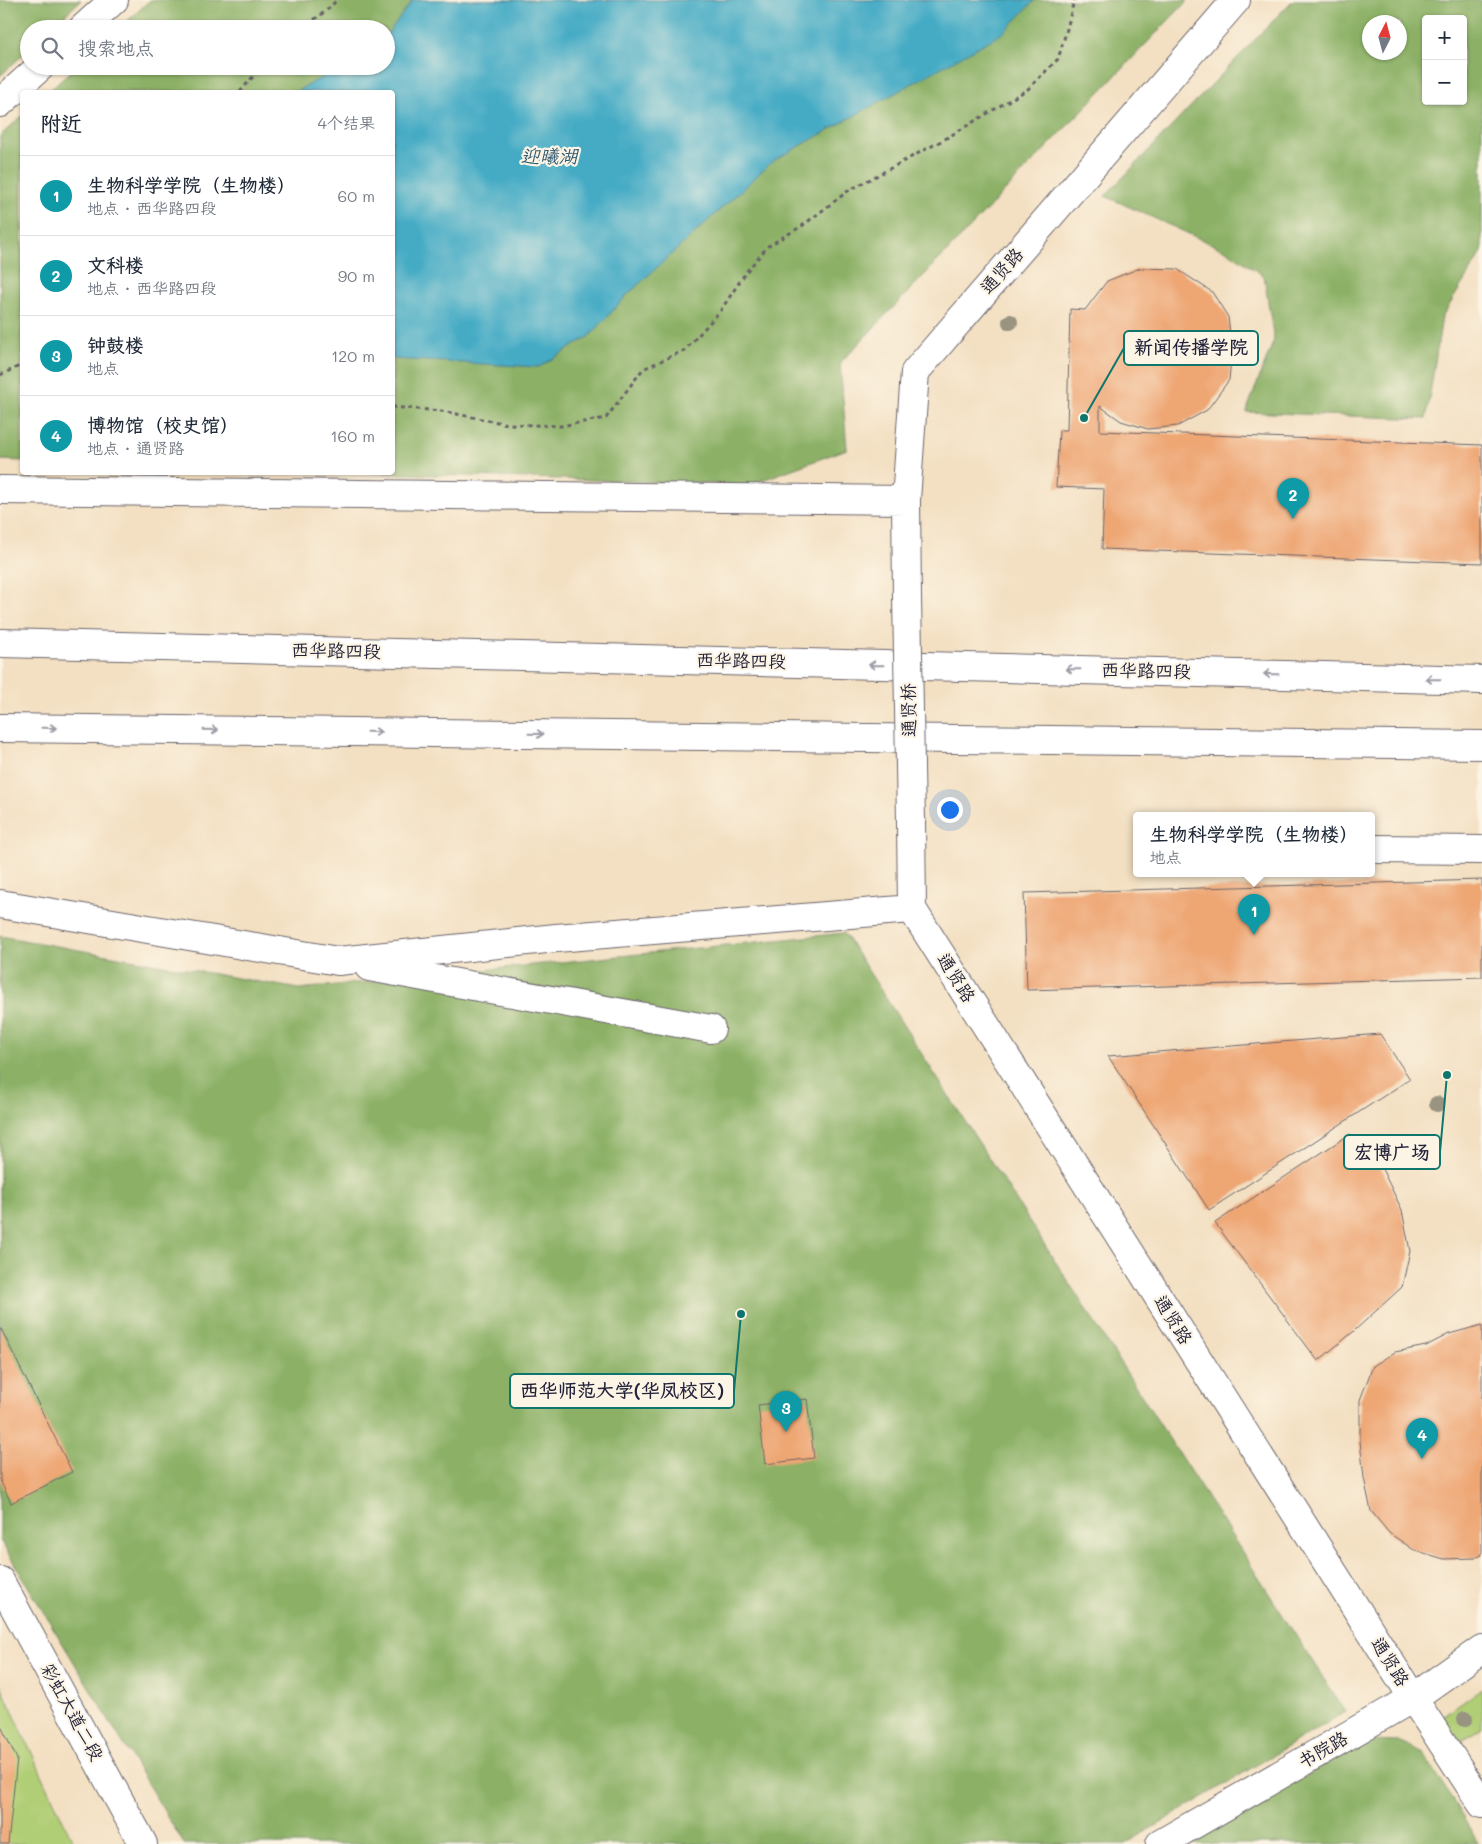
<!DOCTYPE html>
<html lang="zh">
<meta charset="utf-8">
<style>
:root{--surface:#fff;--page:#f2f2f3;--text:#1f2937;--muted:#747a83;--line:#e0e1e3;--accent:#b5179e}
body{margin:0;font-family:Mali,"LXGW WenKai TC",sans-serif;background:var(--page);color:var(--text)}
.controls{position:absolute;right:15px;top:15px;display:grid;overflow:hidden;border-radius:5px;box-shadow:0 1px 4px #0004}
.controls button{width:45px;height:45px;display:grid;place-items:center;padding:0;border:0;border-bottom:1px solid var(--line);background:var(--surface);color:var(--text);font:25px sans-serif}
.compass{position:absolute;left:1362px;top:15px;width:45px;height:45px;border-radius:50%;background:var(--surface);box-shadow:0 1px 4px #0004;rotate:6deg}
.you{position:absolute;left:949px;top:809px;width:18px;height:18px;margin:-12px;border:4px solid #fff;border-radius:50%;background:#1a73e8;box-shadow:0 0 0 8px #1a73e833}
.badge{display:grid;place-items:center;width:32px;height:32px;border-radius:50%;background:var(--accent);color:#fff;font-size:16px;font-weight:700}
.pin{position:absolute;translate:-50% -41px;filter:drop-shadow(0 1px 2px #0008)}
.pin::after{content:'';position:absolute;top:26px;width:18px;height:15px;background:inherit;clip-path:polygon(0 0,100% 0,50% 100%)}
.popup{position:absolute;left:1133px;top:812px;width:242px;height:65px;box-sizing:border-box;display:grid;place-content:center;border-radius:5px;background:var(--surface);filter:drop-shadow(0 1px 4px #0005);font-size:16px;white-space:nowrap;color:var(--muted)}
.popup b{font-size:19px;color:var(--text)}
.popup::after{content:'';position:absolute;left:50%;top:100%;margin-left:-10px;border:10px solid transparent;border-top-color:var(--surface)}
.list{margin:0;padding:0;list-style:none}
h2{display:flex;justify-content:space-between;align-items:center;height:65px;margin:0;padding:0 20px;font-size:21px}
h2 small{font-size:16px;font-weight:400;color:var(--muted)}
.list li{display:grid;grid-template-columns:32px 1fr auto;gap:15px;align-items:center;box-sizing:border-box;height:80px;padding:0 20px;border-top:1px solid var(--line)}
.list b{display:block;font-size:19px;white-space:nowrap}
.list p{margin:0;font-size:16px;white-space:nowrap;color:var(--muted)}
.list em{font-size:16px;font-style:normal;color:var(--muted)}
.icon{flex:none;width:28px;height:28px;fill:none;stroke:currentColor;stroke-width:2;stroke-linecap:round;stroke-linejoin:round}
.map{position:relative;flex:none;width:1482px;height:1844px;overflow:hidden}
.search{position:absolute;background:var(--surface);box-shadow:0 1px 4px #0004;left:20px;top:20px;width:375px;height:55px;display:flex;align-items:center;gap:12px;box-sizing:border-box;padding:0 18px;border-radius:28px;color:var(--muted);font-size:19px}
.panel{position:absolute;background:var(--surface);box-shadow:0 1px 4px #0004;left:20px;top:90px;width:375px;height:385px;border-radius:5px}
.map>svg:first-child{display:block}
.green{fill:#b0ce75;stroke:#697858}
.forest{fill:#8cb166;stroke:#576a50;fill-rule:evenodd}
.water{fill:#45abc5;stroke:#346680}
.building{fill:#eea673}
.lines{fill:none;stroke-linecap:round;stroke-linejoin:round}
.street-casing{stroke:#6b646a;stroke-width:30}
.primary-casing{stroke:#6b646a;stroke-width:30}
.path{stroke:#6b646a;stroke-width:3;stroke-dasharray:4 4;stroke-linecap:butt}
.street{stroke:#fff;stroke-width:28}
.primary{stroke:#fff;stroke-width:28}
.street-bridge-casing{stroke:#6b646a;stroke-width:30;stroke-linecap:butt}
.street-bridge{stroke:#fff;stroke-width:28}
.tree{fill:#989481}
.oneway{stroke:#9c9ca7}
.labels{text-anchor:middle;stroke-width:4.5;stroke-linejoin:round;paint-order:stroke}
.street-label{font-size:18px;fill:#22223b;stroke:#fcf5e5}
.water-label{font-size:19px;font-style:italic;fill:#305972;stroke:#fcf5e5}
.leader{fill:none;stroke:#0f766e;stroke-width:2}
.callout-dot{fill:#0f766e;stroke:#fcf5e5;stroke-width:2}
.callout{fill:#fcf5e5;stroke:#0f766e;stroke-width:2}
.callout-label{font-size:19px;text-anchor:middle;font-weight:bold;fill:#22223b}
</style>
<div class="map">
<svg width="1482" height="1844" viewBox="0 0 1482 1844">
<rect width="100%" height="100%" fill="#fcf5e5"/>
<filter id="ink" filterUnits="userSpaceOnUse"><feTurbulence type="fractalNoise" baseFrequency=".02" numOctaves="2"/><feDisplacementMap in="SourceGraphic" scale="10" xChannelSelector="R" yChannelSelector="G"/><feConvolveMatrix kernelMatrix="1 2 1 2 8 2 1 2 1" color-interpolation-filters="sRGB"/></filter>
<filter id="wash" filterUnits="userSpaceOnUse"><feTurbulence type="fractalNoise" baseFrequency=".0096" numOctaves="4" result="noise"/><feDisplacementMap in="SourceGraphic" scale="20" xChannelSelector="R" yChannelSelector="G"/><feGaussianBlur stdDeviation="1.12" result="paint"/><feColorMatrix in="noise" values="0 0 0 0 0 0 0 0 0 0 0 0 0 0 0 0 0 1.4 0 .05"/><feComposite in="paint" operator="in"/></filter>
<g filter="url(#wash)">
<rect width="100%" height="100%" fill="#f3dfc1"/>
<path class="green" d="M0,1684L74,1844H0Z
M1482,1688V1727L1461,1741L1442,1716Z"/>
<path class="forest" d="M0,0H81L50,29H29V49L0,76Z
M150,0H1188L840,363L847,449L749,485L374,473L392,472V92H48L77,66H386V29H119Z
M1293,0H1482V252L1442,317L1426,419L1246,412L1274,340L1264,276L1229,252L1105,196ZM1426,19H1463V101H1426ZM1400,22V52H1370V22Z
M22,116V461L0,460V136Z
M844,933L1345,1712L1125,1844H184L0,1540V936L299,989Z
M1365,1741L1401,1742L1424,1753L1479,1844H1189Z"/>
<path class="water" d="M413,0H1035L1003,33L773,161L627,295L590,336L539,367L393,359L392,92H297L299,90L343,66H386V36Z"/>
<g id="blocks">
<path class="building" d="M1140,268L1177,269L1212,292L1228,317L1232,350L1229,380L1207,410L1178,426L1148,429L1121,421L1100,406V431L1482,445V563L1102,549L1104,489L1056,487L1059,430H1067L1070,309L1085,310L1107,281Z
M1482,880V977L1027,990L1024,893Z
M1380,1034L1410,1079L1209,1210L1108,1056Z
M1350,1134L1383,1171L1402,1210L1410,1251L1402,1287L1353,1332L1318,1361L1215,1223Z
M1482,1325V1555L1475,1558L1444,1559L1414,1550L1389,1533L1371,1511L1364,1478L1360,1441V1400L1373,1366L1395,1352L1426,1346L1449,1334Z
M0,1327L72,1472L11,1503L0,1480Z
M807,1399L814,1458L765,1464L758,1405Z
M0,1724L17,1759L8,1844H0Z"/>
</g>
</g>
<g filter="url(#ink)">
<use href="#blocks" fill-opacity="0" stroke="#6b646a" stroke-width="1"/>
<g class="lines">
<defs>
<path id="street" d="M82,29L114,0
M0,103L41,66
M0,490L906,500
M907,597L906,500L915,372L1236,0
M911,822L912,909L1413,1698L1482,1804
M1372,849L1482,850
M0,904L338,961L556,938L912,909
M369,967L711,1029
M0,1581L143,1844
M1160,1844L1413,1698L1482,1649"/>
<path id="primary" d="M0,643L1482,680
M0,728L1482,745"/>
</defs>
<use href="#street" class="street-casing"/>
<use href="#primary" class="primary-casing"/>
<path class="path" d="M301,29L326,11L337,0
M240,92L262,66
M0,375L22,365
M392,407L441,411L508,424L561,426L606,418L643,369L685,350L721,310L746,272L768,246L802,226L848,191L945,139L1028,89L1058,59L1067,29L1074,0"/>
<use href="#street" class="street"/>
<use href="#primary" class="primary"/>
<defs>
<path id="street-bridge" d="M907,597L911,822"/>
</defs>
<use href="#street-bridge" class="street-bridge-casing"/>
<use href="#street-bridge" class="street-bridge"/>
</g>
<g class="tree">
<circle cx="1010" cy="322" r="8"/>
<circle cx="1437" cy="1104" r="8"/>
<circle cx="1465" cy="1719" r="8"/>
</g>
<defs><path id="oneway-shaft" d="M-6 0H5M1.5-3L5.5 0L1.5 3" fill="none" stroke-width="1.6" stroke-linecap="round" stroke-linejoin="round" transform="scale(1.25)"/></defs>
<g class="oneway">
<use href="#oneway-shaft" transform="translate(876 665) rotate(-179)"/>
<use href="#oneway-shaft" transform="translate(1073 669) rotate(-179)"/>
<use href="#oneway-shaft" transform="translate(1271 674) rotate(-179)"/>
<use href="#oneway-shaft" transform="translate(1433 679) rotate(-179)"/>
<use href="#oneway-shaft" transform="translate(49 728) rotate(1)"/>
<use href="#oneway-shaft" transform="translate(211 730) rotate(1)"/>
<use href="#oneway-shaft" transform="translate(374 732) rotate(1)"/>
<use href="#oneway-shaft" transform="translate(536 734) rotate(1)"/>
</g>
</g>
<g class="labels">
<g class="street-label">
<text transform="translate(1002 271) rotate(-49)" y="6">通贤路</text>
<text transform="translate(336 651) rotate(1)" y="6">西华路四段</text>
<text transform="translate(741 661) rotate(1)" y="6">西华路四段</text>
<text transform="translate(1146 671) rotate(1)" y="6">西华路四段</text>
<text transform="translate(909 710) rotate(-91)" y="6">通贤桥</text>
<text transform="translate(956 978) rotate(58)" y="6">通贤路</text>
<text transform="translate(1173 1320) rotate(58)" y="6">通贤路</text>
<text transform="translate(1390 1662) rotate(58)" y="6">通贤路</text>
<text transform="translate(72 1712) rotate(61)" y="6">彩虹大道二段</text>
<text transform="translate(1323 1750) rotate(-30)" y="6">书院路</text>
</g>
<g class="water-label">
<text x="549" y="163">迎曦湖</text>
</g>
</g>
<path class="leader" d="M1084 418L1124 348M1447 1075L1440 1152M741 1314L734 1391"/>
<g class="callout-dot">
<circle cx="1084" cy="418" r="5"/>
<circle cx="1447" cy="1075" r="5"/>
<circle cx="741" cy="1314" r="5"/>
</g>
<g class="callout">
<rect x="1124" y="331" width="134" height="34" rx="5"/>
<rect x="1344" y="1135" width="96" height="34" rx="5"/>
<rect x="510" y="1374" width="224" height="34" rx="5"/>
</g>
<g class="callout-label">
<text x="1191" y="354">新闻传播学院</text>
<text x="1392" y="1159">宏博广场</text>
<text x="622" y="1397">西华师范大学(华凤校区)</text>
</g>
</svg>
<div class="controls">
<button>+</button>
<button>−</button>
</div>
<svg class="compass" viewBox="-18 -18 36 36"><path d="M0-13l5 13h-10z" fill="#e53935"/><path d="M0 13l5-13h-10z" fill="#747a83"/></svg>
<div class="you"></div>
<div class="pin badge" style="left:1254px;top:935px;background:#0f9aa8">1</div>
<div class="popup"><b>生物科学学院（生物楼）</b>地点</div>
<div class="pin badge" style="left:1293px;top:519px;background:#0f9aa8">2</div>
<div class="pin badge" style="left:786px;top:1432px;background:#0f9aa8">3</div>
<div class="pin badge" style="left:1422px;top:1459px;background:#0f9aa8">4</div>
<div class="search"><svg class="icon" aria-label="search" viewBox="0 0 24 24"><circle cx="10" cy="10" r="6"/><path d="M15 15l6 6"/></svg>搜索地点</div>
<section class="panel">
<h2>附近<small>4个结果</small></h2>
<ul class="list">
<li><span class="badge" style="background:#0f9aa8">1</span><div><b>生物科学学院（生物楼）</b><p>地点 · 西华路四段</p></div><em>60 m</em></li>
<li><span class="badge" style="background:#0f9aa8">2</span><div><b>文科楼</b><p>地点 · 西华路四段</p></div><em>90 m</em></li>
<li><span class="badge" style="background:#0f9aa8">3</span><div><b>钟鼓楼</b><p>地点</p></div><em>120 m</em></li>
<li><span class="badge" style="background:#0f9aa8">4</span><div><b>博物馆（校史馆）</b><p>地点 · 通贤路</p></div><em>160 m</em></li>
</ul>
</section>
</div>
